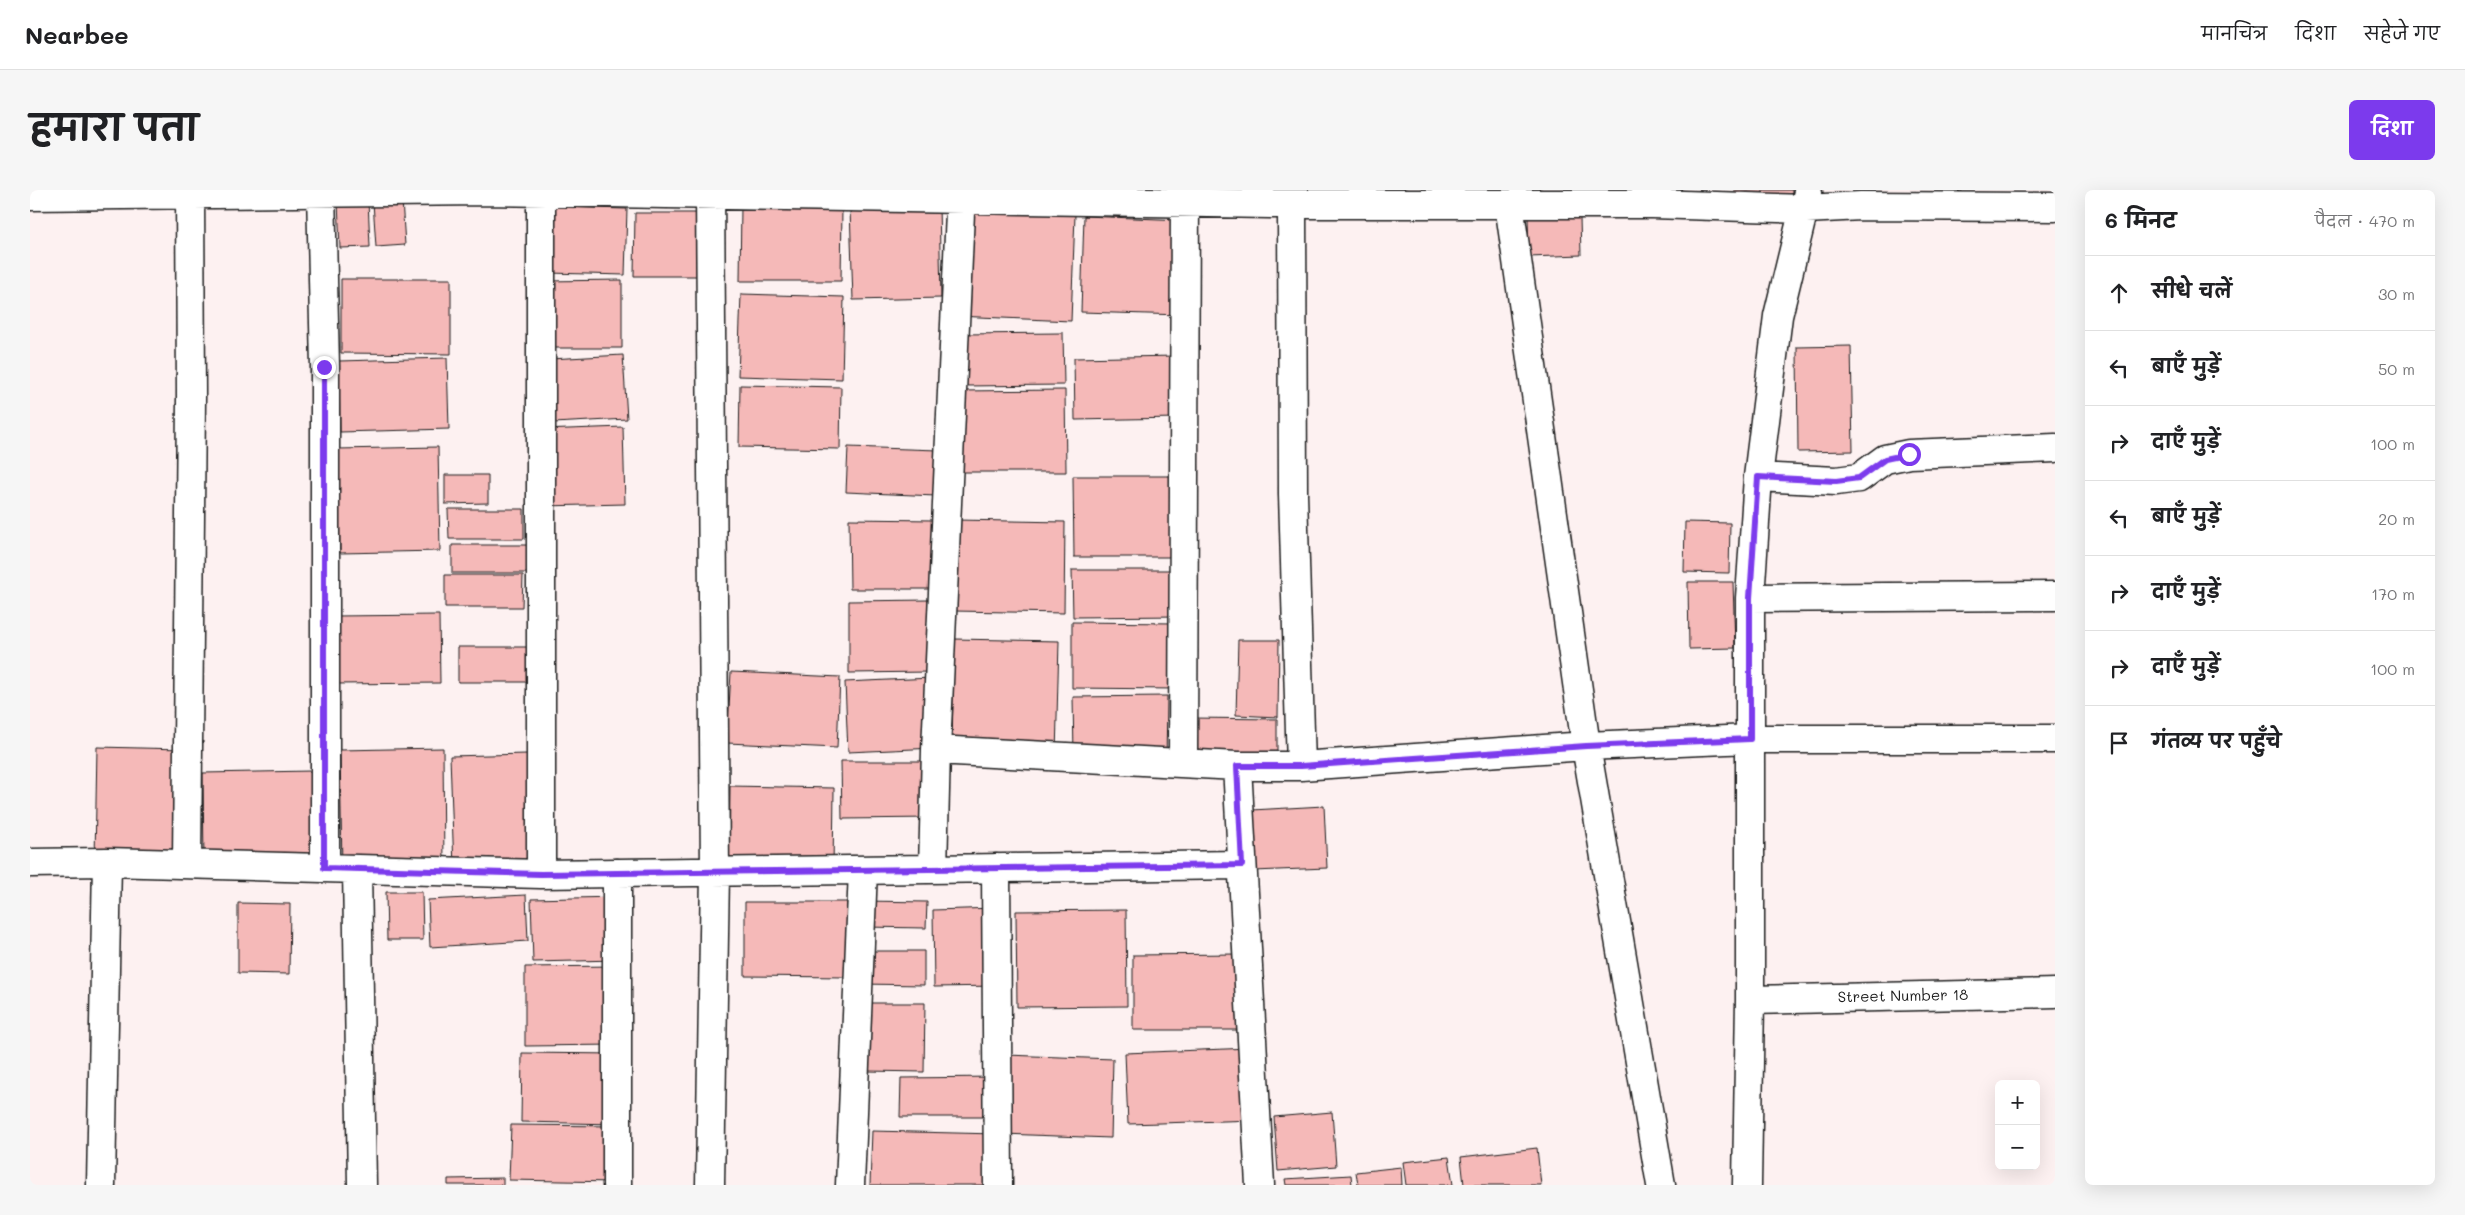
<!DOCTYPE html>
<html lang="hi">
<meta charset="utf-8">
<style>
:root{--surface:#fff;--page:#f6f6f6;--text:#202124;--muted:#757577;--line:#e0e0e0;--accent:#7c3aed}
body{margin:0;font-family:Mali,"Playpen Sans Deva",sans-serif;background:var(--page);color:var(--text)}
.controls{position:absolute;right:15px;bottom:15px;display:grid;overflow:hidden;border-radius:8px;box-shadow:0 5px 20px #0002}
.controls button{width:45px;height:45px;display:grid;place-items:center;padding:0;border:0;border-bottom:1px solid var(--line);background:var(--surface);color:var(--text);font:25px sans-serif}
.stop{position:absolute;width:15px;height:15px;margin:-11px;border:4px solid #7c3aed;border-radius:50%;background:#fff}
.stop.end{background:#7c3aed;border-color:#fff;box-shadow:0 1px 5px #0008}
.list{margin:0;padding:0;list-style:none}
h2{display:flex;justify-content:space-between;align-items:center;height:65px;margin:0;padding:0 20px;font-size:21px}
h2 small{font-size:16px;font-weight:400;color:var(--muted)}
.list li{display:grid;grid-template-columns:32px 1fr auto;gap:15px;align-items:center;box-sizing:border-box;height:75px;padding:0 20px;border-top:1px solid var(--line)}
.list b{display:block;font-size:19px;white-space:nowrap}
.list em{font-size:16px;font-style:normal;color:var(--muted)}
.icon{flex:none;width:28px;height:28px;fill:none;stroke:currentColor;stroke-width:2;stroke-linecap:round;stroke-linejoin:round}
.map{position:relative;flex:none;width:2025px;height:995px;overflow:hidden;border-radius:8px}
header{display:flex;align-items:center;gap:30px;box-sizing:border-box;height:70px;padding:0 25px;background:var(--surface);border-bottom:1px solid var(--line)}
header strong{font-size:24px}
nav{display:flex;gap:28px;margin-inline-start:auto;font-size:18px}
.intro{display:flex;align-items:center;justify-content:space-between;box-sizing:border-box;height:120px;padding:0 30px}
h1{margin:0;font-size:35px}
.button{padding:12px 22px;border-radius:8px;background:var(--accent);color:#fff;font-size:18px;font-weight:700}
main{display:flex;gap:30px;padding:0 30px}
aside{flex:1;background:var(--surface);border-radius:8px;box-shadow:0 5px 20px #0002}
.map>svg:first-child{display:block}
.building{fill:#f5b9b8;stroke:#1c1c1c}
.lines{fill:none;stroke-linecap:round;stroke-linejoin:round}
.street-casing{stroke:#1c1c1c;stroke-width:31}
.street{stroke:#fff;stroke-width:28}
.route{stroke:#7c3aed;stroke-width:6}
.labels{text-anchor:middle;stroke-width:5;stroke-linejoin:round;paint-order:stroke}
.street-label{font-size:15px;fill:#1c1c1c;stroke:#fff}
</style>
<header>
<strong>Nearbee</strong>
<nav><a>मानचित्र</a><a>दिशा</a><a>सहेजे गए</a></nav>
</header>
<div class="intro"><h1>हमारा पता</h1><a class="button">दिशा</a></div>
<main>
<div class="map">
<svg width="2025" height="995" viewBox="0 0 2025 995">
<rect width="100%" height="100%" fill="#fdf1f1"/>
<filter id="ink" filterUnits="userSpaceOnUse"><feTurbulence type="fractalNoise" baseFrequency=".02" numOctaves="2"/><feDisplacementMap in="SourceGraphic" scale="10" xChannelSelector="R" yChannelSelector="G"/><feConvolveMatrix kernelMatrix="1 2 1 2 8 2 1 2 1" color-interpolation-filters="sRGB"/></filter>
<g filter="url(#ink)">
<path class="building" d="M1704,0H1762V4L1704,5Z
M338,10L340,57L310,58L308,11Z
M372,10L375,55L346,57L343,12Z
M909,16L911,108L823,110L820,18Z
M521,17L597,19L595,85L519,83Z
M711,17L812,18L811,91H710Z
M931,20L1045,25L1041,131L926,126Z
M605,23H677L678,86H604Z
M1054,26L1153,30L1152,125L1051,122Z
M1498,28H1550L1551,65L1499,67Z
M311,89H421V164L311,163Z
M592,90V158H517L515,91Z
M711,104L814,107L812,189L708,186Z
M1033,143L1034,195L934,196L933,144Z
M1821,156L1823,261L1768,262L1767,157Z
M593,165L597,229L524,233L520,169Z
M1145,166L1146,228L1045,230L1044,168Z
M417,168L419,239L310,242L309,171Z
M710,195L811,197L810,259L709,257Z
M1035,200L1036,282H930V201Z
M593,237L595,314L514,316L512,240Z
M408,257L410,361L310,363L308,259Z
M818,257L908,260L906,306L816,302Z
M415,285H458V313L415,314Z
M1043,286H1148V367H1044Z
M418,319H494V349H419Z
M819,329L904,330V399H820Z
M926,330L1035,332L1034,423L924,421Z
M1655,332L1700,333L1699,383L1654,382Z
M422,355H497V383H422Z
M1042,380H1149V426L1043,427Z
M415,385H493L492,417H415Z
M1658,392H1703L1705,458L1659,459Z
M899,410V482L819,483V411Z
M409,425L410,493L305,494V426Z
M1042,432L1145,433V499L1042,498Z
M924,449L1029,451L1026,565L922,560Z
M1208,450H1249L1248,527L1206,525Z
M428,457H498L497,492H428Z
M701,482L810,487L807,558L697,553Z
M902,488L905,558L818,562L815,492Z
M1137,506L1136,570L1044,565L1043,507Z
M1162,528L1247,529V574L1161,571Z
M67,557L154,559L152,672L65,670Z
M413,558L414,678H312L310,560Z
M497,564L500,675L424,678L420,566Z
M811,571H903V628L812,629Z
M282,581V675L174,674L173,583Z
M700,596L804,598L803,679L699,677Z
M1294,616L1297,678L1224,681L1222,620Z
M356,702H392L393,750H357Z
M496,705L498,751L400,757L398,710Z
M586,707L587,770L503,772L501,709Z
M835,711L897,712L896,738L834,737Z
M715,712H817L816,787L715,786Z
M208,713L260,714L259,784L208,783Z
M966,718L967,796L904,797L903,720Z
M1096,720L1097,816L987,817L986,721Z
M832,761H894V795L832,794Z
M1208,764V840H1103V765Z
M587,776L586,855L495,856V777Z
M839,813H895L894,882L838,881Z
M1221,858L1226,930L1098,934L1095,863Z
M492,863L587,864V934L491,932Z
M976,865L1083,869L1081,948L973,944Z
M966,887V927H870L871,888Z
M1302,922L1306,976L1248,981L1244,927Z
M481,935L586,936L585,992L479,990Z
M842,941L967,944V995H840Z
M1507,958L1511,995H1434L1431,967Z
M1419,967L1423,995H1376L1373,972Z
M1371,977L1372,995H1328L1326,982Z
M1321,985L1322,995H1256L1255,989Z
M473,988V995H418V989Z"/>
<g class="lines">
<defs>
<path id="street" d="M291,0L295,177V678
M680,0L685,682L680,995
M931,0L906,560L1207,576L1230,995
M0,6L454,1L1240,14H1622L1776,19L1831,16L2025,17
M1479,14L1556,556L1631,995
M1728,287L1806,291L1829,288L1855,269L1879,264L2025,258
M1720,408L2025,406
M1153,573L1155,0
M1207,576H1271L1263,304L1262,15
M1271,576L1556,556L1720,549H2025
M0,673L77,672
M157,674L161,208L160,0
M966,678L968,995
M327,679L332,995
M903,679L906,560
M587,683V995
M511,684L1212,675
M1720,810L2025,803
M71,995L77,672L511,684V0
M820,995L833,680
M1717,995L1720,810V408L1728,287L1748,126L1778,2"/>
</defs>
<use href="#street" class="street-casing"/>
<use href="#street" class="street"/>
</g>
</g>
<g class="lines" filter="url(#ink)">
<path class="route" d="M294,177V678L511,684L1212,675L1207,576H1271L1556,556L1720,549V408L1728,287L1806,291L1829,288L1855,269L1879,264"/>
</g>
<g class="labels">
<g class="street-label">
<text transform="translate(1873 806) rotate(-1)" y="5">Street Number 18</text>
</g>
</g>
</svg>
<div class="controls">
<button>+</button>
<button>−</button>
</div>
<div class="stop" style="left:1879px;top:264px"></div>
<div class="stop end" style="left:294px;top:177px"></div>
</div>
<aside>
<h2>6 मिनट<small>पैदल · 470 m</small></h2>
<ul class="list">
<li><svg class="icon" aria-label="ahead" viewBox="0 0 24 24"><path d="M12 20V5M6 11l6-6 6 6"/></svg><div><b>सीधे चलें</b></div><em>30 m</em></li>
<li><svg class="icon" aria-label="left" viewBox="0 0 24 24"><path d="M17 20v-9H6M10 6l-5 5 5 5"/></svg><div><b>बाएँ मुड़ें</b></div><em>50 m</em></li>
<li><svg class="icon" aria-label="right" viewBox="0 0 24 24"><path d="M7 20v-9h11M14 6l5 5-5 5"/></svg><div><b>दाएँ मुड़ें</b></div><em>100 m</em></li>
<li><svg class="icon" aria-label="left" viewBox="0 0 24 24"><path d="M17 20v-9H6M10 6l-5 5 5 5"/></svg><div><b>बाएँ मुड़ें</b></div><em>20 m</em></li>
<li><svg class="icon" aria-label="right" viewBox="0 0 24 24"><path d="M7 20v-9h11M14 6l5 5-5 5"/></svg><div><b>दाएँ मुड़ें</b></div><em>170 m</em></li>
<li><svg class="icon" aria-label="right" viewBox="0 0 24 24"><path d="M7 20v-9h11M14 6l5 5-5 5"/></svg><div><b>दाएँ मुड़ें</b></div><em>100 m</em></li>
<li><svg class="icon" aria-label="arrive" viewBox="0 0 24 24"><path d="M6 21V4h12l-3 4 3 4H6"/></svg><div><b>गंतव्य पर पहुँचे</b></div></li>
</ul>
</aside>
</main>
